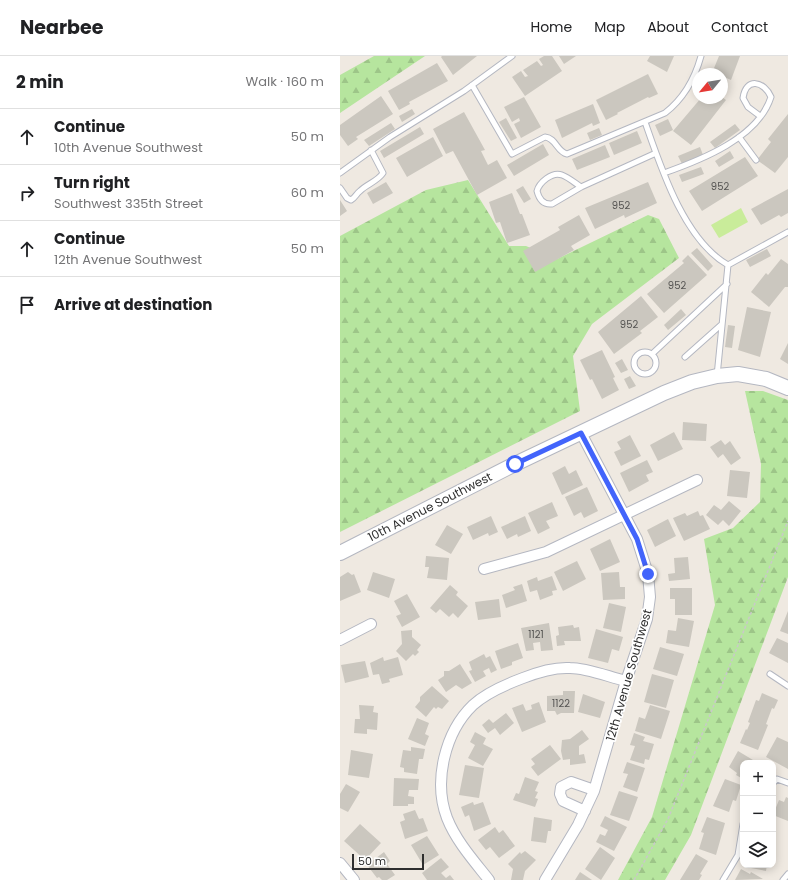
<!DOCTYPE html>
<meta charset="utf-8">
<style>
:root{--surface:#fff;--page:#f6f6f6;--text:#202124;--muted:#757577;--line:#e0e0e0}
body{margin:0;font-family:Poppins,sans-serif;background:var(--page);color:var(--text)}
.controls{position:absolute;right:12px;bottom:12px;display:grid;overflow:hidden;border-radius:8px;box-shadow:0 2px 10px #0003}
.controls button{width:36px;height:36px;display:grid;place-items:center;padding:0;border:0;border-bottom:1px solid var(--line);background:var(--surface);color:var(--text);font:20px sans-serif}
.compass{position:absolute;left:352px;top:12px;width:36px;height:36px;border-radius:50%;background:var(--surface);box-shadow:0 2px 10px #0003;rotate:240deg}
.scale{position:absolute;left:12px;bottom:10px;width:72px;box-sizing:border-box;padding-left:4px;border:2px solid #2e2e2e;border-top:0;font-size:11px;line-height:14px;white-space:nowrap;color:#2e2e2e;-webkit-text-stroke:3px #fff;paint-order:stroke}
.stop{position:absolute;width:12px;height:12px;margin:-9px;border:3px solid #4264fb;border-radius:50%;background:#fff}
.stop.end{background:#4264fb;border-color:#fff;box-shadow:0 1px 4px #0008}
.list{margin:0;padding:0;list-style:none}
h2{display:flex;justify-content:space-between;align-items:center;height:52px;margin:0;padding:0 16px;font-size:17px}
h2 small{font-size:13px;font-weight:400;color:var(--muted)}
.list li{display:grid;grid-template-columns:26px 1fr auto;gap:12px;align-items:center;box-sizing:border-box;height:56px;padding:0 16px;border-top:1px solid var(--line)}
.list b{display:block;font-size:15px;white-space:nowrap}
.list p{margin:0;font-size:13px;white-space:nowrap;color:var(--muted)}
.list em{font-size:13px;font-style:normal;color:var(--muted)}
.icon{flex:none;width:22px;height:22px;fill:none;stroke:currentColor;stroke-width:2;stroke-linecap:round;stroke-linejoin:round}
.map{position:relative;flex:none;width:448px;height:824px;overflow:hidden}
header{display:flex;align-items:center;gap:24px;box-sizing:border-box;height:56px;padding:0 20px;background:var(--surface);border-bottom:1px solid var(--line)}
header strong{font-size:19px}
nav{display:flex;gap:22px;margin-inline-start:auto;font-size:14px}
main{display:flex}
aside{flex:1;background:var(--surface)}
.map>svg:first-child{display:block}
.forest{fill:url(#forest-firs)}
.pitch{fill:#c9ec9a}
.building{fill:#cbc7bf}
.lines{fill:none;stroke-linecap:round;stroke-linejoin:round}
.lane-casing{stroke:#b4b7c1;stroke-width:7}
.street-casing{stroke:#b4b7c1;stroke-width:12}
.secondary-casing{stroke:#b4b7c1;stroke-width:16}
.path{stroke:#c9c9c9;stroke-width:1.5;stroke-dasharray:3 2;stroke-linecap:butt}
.lane{stroke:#fff;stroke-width:5}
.street{stroke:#fff;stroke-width:10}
.secondary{stroke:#fff;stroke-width:14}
.route{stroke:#4264fb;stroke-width:5}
.labels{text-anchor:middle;stroke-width:3.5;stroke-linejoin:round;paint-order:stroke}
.number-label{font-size:10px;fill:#555452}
.street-label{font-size:12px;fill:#2e2e2e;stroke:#fff}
</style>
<header>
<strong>Nearbee</strong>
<nav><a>Home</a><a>Map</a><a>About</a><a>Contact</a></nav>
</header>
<main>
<aside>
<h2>2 min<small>Walk · 160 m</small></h2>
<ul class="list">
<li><svg class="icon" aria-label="ahead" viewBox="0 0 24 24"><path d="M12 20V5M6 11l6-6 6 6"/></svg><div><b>Continue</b><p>10th Avenue Southwest</p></div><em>50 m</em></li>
<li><svg class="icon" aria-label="right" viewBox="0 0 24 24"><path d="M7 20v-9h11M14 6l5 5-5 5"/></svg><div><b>Turn right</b><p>Southwest 335th Street</p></div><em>60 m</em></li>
<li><svg class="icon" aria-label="ahead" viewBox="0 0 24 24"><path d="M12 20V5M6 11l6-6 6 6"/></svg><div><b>Continue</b><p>12th Avenue Southwest</p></div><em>50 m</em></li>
<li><svg class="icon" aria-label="arrive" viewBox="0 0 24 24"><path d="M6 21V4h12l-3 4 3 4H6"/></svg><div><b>Arrive at destination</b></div></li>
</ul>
</aside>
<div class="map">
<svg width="448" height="824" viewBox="0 0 448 824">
<defs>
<pattern id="forest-firs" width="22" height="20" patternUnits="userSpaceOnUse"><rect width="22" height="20" fill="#b6e59e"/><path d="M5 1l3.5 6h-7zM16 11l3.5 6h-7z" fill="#9dc588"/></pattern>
</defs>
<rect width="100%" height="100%" fill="#efe9e1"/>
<path class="forest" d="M34,0H85L0,57V19Z
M128,124L169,190H186L217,203L308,159L319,163L339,202L252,268L233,300L240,355L0,476V180L86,134Z
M405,335H423L448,344V521L351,779L325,824H278L312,761L375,549L364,483L393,472L420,446L421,408Z"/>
<path class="pitch" d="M401,152L408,166L379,182L371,169Z"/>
<path class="building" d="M137,0L113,19L101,1L102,0Z
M204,0H212L222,15L185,40L172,21L181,15L185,21L188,20L183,14L197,5L201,10L203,9L199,3Z
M219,0H236L224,8Z
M310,0H334L327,16L307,5Z
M379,0H400L391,24L382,20V18L372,17Z
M97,7L108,25L69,46L70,48L59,54L48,35Z
M308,18L318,38L309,42L308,41L277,57L278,58L266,64L256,44Z
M41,40L53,58L16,81L18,83L8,90L0,79V69Z
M184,41L201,71L181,82L174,68L180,65L179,62L172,66L164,51Z
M382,41L386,44L351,89L333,75L361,42Z
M253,48L260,67L253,70L252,67L222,82L215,64Z
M72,53L75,58L62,66L59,60Z
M124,56L145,94L141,95L148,109L157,104L167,122L137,139L113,95L106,98L93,73Z
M448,58V101L435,117L417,104L431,86L428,83Z
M166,62L177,82L171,85L159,66Z
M328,63L333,74L320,80L315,69Z
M51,67L55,73L29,90L24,84Z
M395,68L400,74L375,92L370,86Z
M80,71L84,78L44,102L40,95Z
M259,72L262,79L250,84L247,77Z
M297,75L302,87L274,99L269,87Z
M93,81L103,100L67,121L56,102Z
M203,88L209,99L174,120L167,109Z
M265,89L270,101L237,114L232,103Z
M360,91L363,99L342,108L338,100Z
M390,95L394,102L379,111L375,105Z
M405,101L418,120L362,155L349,135Z
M361,111L364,118L342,126L339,119Z
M46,126L53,137L33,148L27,137Z
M308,126L317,147L285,162L284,159L255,173L245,152Z
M183,130L191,143L184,147L176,134Z
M448,133V157L441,161L439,159L421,169L411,153Z
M172,137L180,158H182L190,179L167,187L160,166L156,167L149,146Z
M0,144L7,155L0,160Z
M239,159L250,179L231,190L234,194L195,216L183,195L220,174L218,171Z
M357,192L373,210L368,215L351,197Z
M427,193L431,200L410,211L406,204Z
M348,199L367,219L324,257L307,238L344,207L342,205Z
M441,203L448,208V231H445L429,251L411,236L426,217L428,219Z
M301,240L318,261L300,275L302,277L274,298L258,276Z
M407,251L431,256L420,301L398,294Z
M341,253L346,259L328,274L324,269Z
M388,269L395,270L392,292L385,291Z
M448,287V308L440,303Z
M262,294L275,321L273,322L279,334L262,343L252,323L250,324L240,304Z
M282,303L288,314L281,317L275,307Z
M290,320L296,330L289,333L284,323Z
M343,366L367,368L366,385L342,384Z
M334,376L343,393L318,405L310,389Z
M290,379L301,400L281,410L274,396L281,393L277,386Z
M381,384L385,389L390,385L401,402L391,409L383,398L378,402L370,391Z
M307,404L313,416L306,419L309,425L289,436L280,417Z
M225,410L229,418L236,414L243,429L222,439L212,417Z
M390,414L410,416L407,442L387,440Z
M247,431L258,455L244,462L241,456L234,460L225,441Z
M389,445L401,455L389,470L383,464L378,469L366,459L374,449L381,454Z
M212,446L218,460L206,465L210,472L198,478L188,457Z
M358,455L360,460L363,459L370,473L344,485L333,462L345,457L347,460Z
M151,460L158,476L149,480L148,477L133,484L127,471Z
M185,460L191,475L178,481L177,478L167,483L161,471Z
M328,463L336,480L315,491L307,474Z
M107,469L123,478L111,498L95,489Z
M270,483L280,506L260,515L250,493Z
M86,500L109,502L107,524L87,522L89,511H85Z
M348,501L350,523L329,525L328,518L335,517L334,502Z
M237,505L246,523L223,535L214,516Z
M8,516L12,519L14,518L21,536L0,545V521Z
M33,516L55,523L49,542L27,534Z
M279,516L280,531H285V543L263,544L261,517Z
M212,520L217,534L212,535L213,539L200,544L197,534L190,536L187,525L197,521L198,525Z
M182,528L187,545L166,552L162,539L175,534L173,531Z
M110,529L118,536L116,539L128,550L118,562L113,557L109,561L100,553L96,557L90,552Z
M330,532H352V559H335V543H330Z
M67,538L80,561L62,571L56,560L61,558L54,545Z
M159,543L161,561L138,564L135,546Z
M269,547L286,551L281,576L263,572Z
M448,555V578L440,575Z
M338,562L354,565L349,591L326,587L328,574L336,575Z
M209,567L213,594L201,595L200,586L193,587L194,594L186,595L181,572Z
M233,569L234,572L239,571L241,585H224L225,589L217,590L216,580L219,579L218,571Z
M256,573L283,581L279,595L272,593L268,607L248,602Z
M72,574V581L81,589L77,594L79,596L75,600L73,598L66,605L56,595L62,588L61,575Z
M437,582L448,587V607L429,597Z
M178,587L183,602L172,606V609L161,613L155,595Z
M320,591L344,598L337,620L313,613Z
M144,598L146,602L150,600L157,614L151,617L149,612L143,615L146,620L135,626L129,615L132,614L129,606Z
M43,601L44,605L58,601L63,619L49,623L50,626L42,628L39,618L33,619L30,607Z
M25,605L29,621L5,627L1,609Z
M120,608L132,627L122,633L116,629L106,636L98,624L104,620V615H109Z
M312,618L334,624L326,652L304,646Z
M92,630L109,645L102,653L98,651L96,653L94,651L86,661L75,651L80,645V641Z
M223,635H235L234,657H221L217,659L215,655H207V640L223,639Z
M422,637L438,644L434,653L432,652L426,668L428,669L418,694L400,687L406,673L407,674L410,667L408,666L416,644L419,645Z
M243,638L265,646L260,662L238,656Z
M199,646L206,666L182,676L172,652L183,648L186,655L192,653L191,649Z
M19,649L34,650L33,656L38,657L37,674L27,673V678L14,677L15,663H20Z
M310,649L330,655L321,683L295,675L299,661L305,663Z
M166,657L174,667L160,679L155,672L148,677L142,669L149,663L153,667Z
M77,662L89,667L85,678L89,680L85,690L68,683Z
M242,674L249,683L239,690V699L244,698L246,707L230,709V703L223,704L221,695L222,684L230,683Z
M135,676L146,682L143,688L153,693L143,710L128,702L135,689L130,686Z
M294,677L305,681L303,685L314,688L309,704L305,703L304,708L290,704L295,690L290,689Z
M437,681L448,686V713L426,701Z
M210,689L221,703L198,720L191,711L195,708L191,703Z
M71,691L85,693L83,703H79L77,718L64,716V712L60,711L63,694L71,695Z
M11,694L33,698L29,722L8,719Z
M398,695L418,707H403V723L396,719L397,717L389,711Z
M287,706L305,712L297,736L283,731L288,718L283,717Z
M125,709L144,712L139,742L119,739Z
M185,721L199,726L195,735L198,736L195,742L198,743L195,751L173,744L176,737L179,738Z
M54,722L79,723L78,734H69L68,740L74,741V748H68V750H53Z
M385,723L401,729L396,745L393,744L389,756L373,750Z
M6,728L20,736L8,756L0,752V738Z
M279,735L298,741L289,765L270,759Z
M446,741L448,742V765L433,759L439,744L444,746Z
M133,746L134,749L143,746L151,768L134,775L129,759L125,761L121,751Z
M75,754L79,763L83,762L88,775L65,783L60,766L65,764L63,758Z
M265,760L287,771L274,795L256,786L260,778L265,780L268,774L260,770Z
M194,761L212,764L211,775H208L206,787L191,785Z
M367,761L385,767L376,799L359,793L364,777L361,776Z
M20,768L41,787L25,804L4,785Z
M155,771L159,777L163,774L175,790L159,802L150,791L146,794L138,784Z
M87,780L99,799L83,809L71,789Z
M260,791L275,802L261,824L245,813Z
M185,795L196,804L185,815L183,824H171L173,813L168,808L180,796L181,798Z
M44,796L50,805L47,808L55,819L47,824H42L39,821L37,822L27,809Z
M356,798L368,805L360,818L362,819L359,824H340Z
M101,802L109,811L101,817L106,822L110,819L114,824H87L82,817Z
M411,809H427L426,815L411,812Z
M401,813L410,818L411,816L423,823L395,824Z
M240,816L252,824H235Z"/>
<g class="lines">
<defs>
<path id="lane" d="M132,29L172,98L205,81C216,82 217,96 227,98L325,57C343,43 355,22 361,0
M305,66C321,112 344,184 388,209L448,176
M399,81L416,104
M0,117L50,81L124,35L172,0
M324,117C361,104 418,82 431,41C424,25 406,21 403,42L408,51L420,60
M241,131C235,127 228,121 222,119C212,115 199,127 197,135C199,143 203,149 212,148L241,131L316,97
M0,132L7,142L11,144C15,142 16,138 20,135C27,128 38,125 43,117L31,94
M294 307a11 11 0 1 1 22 0a11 11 0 1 1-22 0Z
M312,298L387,228
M345,301L382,268
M377,320L388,209
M430,618L448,630
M433,727L437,723L448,727
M383,824L398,799L403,768
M443,824L448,818"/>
<path id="street" d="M144,513L206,496L357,424
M0,584L31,568
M245,755L223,745L220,738L221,731L231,726L254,734
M0,807L14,824
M149,824C134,805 116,785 107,762C93,725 105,676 133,649C146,637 167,628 183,622C198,616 214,611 230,612C247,612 269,621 286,625
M205,824L238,769L254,735L286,625L307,563L310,541L308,518L297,483L241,377"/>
<path id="secondary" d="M0,497L175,408L324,337L352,326L377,320L398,318L426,323L448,332"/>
</defs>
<use href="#lane" class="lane-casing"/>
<use href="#street" class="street-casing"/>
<use href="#secondary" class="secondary-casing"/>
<path class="path" d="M294,824L328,763L448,465"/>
<use href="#lane" class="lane"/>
<use href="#street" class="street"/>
<use href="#secondary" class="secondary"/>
</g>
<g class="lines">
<path class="route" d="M175,408L241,377L297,483L308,518"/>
</g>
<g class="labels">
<g class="number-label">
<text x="380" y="134">952</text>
<text x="281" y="153">952</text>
<text x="337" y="233">952</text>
<text x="289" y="272">952</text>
<text x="196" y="582">1121</text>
<text x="221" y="651">1122</text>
</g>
<g class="street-label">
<text transform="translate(90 451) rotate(-27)" y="4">10th Avenue Southwest</text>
<text transform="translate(289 619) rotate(-74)" y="4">12th Avenue Southwest</text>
</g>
</g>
</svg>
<div class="controls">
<button>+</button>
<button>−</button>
<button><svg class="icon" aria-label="layers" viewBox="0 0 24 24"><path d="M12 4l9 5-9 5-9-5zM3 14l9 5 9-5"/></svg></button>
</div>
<svg class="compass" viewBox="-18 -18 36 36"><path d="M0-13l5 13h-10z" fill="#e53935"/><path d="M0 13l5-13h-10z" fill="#757577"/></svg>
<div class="scale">50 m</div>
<div class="stop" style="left:175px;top:408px"></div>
<div class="stop end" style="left:308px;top:518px"></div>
</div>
</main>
